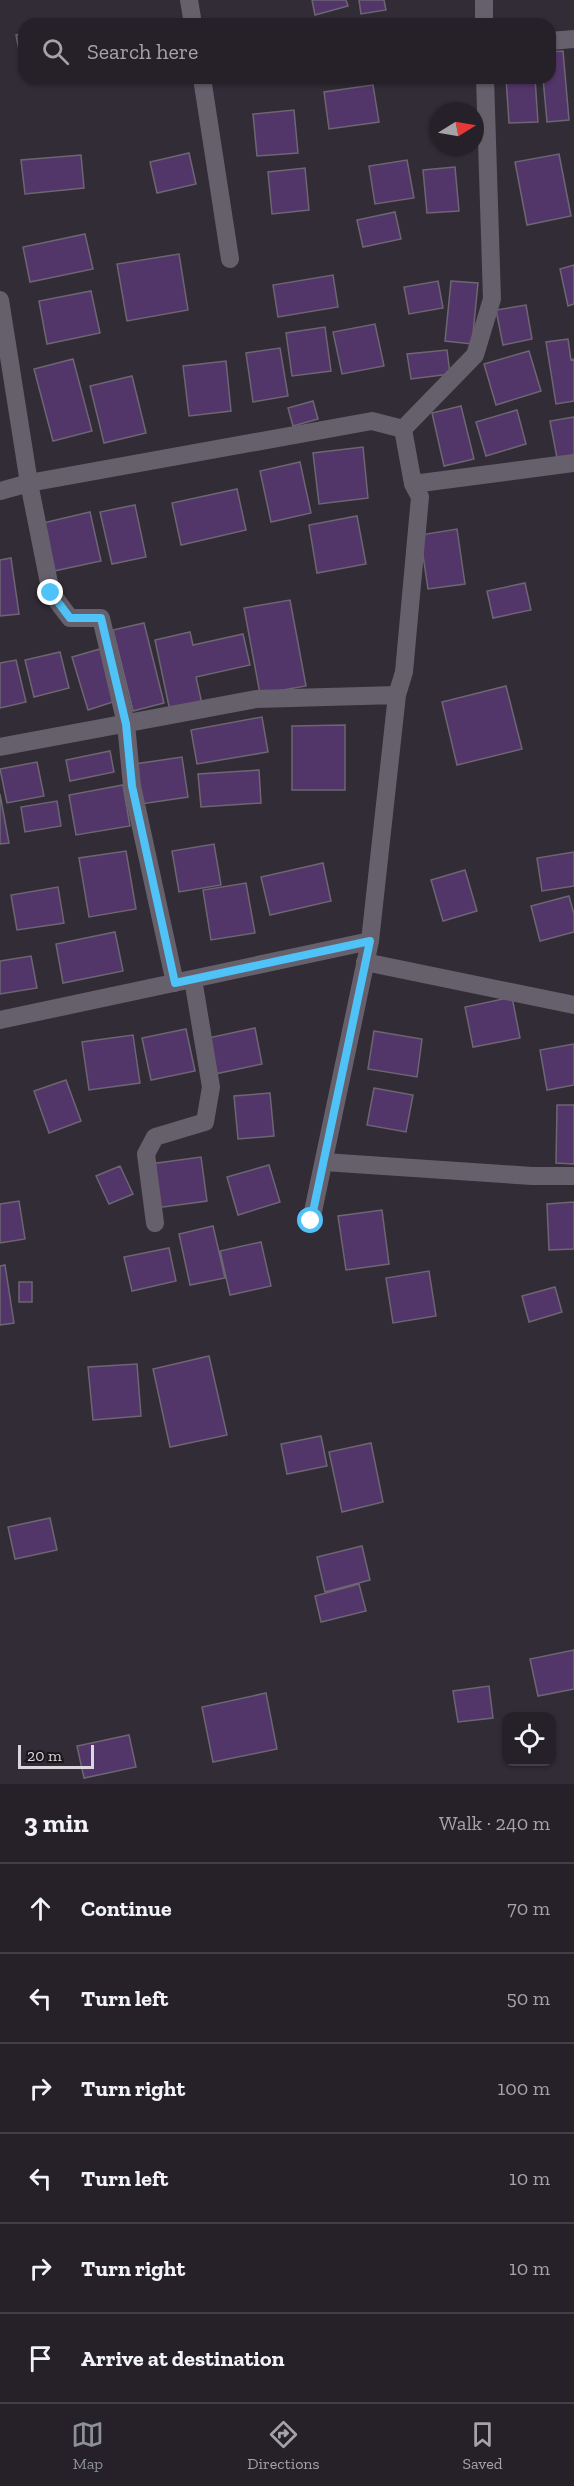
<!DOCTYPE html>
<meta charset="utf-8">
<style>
:root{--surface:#262129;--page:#322e35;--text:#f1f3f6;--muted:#a4a3a8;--line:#423e46;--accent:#8c9099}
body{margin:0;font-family:"Zilla Slab",serif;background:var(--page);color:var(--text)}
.controls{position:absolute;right:18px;bottom:18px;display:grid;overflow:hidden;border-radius:12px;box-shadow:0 2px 4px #0004}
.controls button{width:54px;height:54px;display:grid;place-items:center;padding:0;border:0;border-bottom:2px solid var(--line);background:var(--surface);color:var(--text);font:30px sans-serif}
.compass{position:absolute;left:430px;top:102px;width:54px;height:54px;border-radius:50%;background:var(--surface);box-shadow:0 2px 4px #0004;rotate:79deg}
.scale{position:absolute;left:18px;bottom:15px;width:76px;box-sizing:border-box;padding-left:6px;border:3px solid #dad7dd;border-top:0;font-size:16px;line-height:21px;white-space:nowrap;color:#dad7dd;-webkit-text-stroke:4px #18161a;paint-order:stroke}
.stop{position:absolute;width:18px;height:18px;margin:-14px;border:4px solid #4fc3f7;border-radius:50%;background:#fff}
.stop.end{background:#4fc3f7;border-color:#fff;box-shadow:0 2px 6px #0008}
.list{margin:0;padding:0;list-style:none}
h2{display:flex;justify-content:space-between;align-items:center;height:78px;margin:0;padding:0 24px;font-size:26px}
h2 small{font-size:20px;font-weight:400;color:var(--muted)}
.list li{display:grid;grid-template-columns:39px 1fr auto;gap:18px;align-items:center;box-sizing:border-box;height:90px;padding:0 24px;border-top:2px solid var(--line)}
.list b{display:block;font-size:22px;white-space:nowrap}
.list em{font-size:20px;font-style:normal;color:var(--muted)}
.icon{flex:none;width:33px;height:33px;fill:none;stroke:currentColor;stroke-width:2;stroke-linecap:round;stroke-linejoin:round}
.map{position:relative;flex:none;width:574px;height:1784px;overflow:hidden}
.search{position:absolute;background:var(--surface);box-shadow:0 2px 4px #0004;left:18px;right:18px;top:18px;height:66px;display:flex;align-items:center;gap:15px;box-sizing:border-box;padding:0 21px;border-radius:18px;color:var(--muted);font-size:22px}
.sheet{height:618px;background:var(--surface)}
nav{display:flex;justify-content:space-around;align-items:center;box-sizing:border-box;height:84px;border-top:2px solid var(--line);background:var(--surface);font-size:16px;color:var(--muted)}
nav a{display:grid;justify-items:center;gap:3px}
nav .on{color:var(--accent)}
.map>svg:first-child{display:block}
.building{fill:#533669;stroke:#6c6672;stroke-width:1.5}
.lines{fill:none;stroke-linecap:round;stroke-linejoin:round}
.minor{stroke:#66606c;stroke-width:18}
.route{stroke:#4fc3f7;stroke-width:8}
</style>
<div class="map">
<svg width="574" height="1784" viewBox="0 0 574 1784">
<rect width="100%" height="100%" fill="#322c37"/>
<path class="building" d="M312,0H346L348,6L315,15Z
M359,0H384L386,10L361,14Z
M158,19L159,24H130Z
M284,19L285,24H265Z
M24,33V74L16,35Z
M563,51L569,120L547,122L543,78H550V52Z
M506,78H535L538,122L509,123Z
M373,85L379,122L329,129L324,92Z
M294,110L298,153L257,156L253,114Z
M189,153L196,184L157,193L150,162Z
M559,154L571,216L527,225L515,162Z
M81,155L84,188L25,194L21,160Z
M407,160L414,198L375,204L369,166Z
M455,167L459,211L427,213L423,170Z
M305,168L309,210L272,214L268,172Z
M395,212L401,239L363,247L357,220Z
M85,234L93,269L30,282L23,247Z
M179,254L188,310L127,321L117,264Z
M574,265V304L568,306L560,269Z
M333,275L338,307L278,317L273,285Z
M438,281L443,308L409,314L404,287Z
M451,281L478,283L472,344L445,341Z
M91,291L100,333L47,344L39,301Z
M526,305L532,339L503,345L496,310Z
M375,324L384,366L342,374L333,332Z
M325,327L331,371L292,376L286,333Z
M568,339L571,360L574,359V401L556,404L546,342Z
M280,348L288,396L253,402L246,353Z
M447,350L450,374L411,379L407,354Z
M529,351L541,391L496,405L484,364Z
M73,359L92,431L53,441L34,369Z
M226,361L231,411L189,416L183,366Z
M132,376L146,433L104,443L90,386Z
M313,401L318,419L293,426L288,408Z
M461,406L474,459L444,466L432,413Z
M517,410L526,444L486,456L476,422Z
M574,417V455L557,458L550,421Z
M363,447L368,498L319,504L313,453Z
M300,462L311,513L271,522L260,471Z
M237,489L246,530L181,545L172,503Z
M135,505L146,557L112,564L100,512Z
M90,512L101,561L54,571L43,523Z
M357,516L366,564L317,573L309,525Z
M457,529L465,584L428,589L420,535Z
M11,558L19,614L0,616V560Z
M525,583L531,610L493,618L487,591Z
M290,600L306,686L260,694L244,608Z
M144,623L164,703L133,711L113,630Z
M190,632L193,645L243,634L250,665L196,677L202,704L170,711L155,640Z
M100,649L116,701L88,710L72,657Z
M60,652L69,688L34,697L25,660Z
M16,660L26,702L0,708V663Z
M506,686L522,749L457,765L442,702Z
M262,717L268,752L197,764L191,730Z
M345,725V790H292V726Z
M110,751L114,772L70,781L66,760Z
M182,757L188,797L141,804L135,764Z
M37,762L44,796L7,803L0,769Z
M259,770L261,803L201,807L198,774Z
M123,785L130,826L76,835L69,795Z
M0,794L9,843L0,844Z
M57,801L61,826L25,832L21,807Z
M214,844L221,885L179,892L172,851Z
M126,851L136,909L89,917L79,858Z
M574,852V886L542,891L537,858Z
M323,863L331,901L270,915L261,877Z
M465,870L477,911L443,921L431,880Z
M246,883L255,933L211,940L203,890Z
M58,887L64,923L17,930L11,895Z
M569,896L574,914V932L540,941L531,906Z
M115,932L123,971L63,983L56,944Z
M31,956L37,988L0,994V961Z
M512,997L520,1038L473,1047L465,1007Z
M255,1028L262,1064L215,1074L208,1038Z
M186,1029L195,1071L151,1080L142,1038Z
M374,1031L422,1039L417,1077L368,1069Z
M133,1035L140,1083L89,1090L82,1042Z
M574,1044V1085L547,1090L540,1050Z
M66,1080L81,1121L49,1133L34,1091Z
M374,1088L413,1095L406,1132L367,1125Z
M270,1093L274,1136L238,1139L234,1096Z
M557,1105H574V1164L556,1163Z
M201,1157L207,1201L156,1208L150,1164Z
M269,1165L280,1202L238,1215L227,1177Z
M120,1166L133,1194L109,1204L96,1176Z
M19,1201L25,1239L0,1243V1204Z
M574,1202V1249L549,1250L547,1204Z
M382,1210L389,1264L346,1270L338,1216Z
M213,1226L225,1278L190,1285L179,1234Z
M261,1242L271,1286L230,1295L220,1251Z
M169,1248L176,1281L132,1291L124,1257Z
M5,1265L14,1323L0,1325V1266Z
M429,1271L436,1316L393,1323L386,1278Z
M19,1282H32V1302H19Z
M555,1287L562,1312L529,1322L522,1296Z
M209,1356L227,1435L170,1447L153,1369Z
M137,1364L141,1416L93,1420L88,1367Z
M321,1436L327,1466L287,1474L281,1444Z
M371,1443L383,1502L342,1512L329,1452Z
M50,1518L57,1550L15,1559L8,1527Z
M362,1546L370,1580L325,1592L317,1557Z
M359,1584L366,1611L321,1622L315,1596Z
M574,1650V1689L538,1696L530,1659Z
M489,1686L493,1718L458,1722L453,1691Z
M266,1693L277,1749L213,1762L202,1707Z
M129,1735L136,1767L84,1778L77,1746Z"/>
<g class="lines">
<path class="minor" d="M189,0L193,24
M484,24V0
M550,41L574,39
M202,78L230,259
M0,300L29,483L51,593L70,618H101L126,724L132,786L175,983
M403,429L475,355L492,299L485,78
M403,429L413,484L574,463
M0,491L29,483L372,421L403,429
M0,747L256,699L397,695
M365,962L574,1005
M0,1020L370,941L397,695L404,672L420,497L413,484
M324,1162L532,1176H574
M311,1221L370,941
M155,1223L146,1154L155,1137L205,1122L211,1087L193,979"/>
</g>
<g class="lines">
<path class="route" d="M51,593L70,618H101L126,724L132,786L175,983L370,941L311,1221"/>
</g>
</svg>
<div class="controls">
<button><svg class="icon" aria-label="locate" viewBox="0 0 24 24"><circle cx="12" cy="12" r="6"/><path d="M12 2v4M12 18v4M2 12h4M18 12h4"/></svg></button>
</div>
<svg class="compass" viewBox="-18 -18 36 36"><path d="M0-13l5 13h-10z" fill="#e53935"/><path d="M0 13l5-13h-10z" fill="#a4a3a8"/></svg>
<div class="scale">20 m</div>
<div class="stop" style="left:311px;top:1221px"></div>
<div class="stop end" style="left:51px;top:593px"></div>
<div class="search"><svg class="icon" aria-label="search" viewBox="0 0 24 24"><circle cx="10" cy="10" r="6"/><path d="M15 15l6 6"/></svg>Search here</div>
</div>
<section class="sheet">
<h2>3 min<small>Walk · 240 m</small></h2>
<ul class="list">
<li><svg class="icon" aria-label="ahead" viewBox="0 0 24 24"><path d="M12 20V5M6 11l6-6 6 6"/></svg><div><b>Continue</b></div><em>70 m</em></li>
<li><svg class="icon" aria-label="left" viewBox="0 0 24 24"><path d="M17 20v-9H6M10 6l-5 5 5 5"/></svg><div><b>Turn left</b></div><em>50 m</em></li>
<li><svg class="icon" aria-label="right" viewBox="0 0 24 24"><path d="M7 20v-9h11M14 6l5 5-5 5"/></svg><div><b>Turn right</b></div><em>100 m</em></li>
<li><svg class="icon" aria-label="left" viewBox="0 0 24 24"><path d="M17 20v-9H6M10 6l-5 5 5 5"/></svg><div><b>Turn left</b></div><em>10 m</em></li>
<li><svg class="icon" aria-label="right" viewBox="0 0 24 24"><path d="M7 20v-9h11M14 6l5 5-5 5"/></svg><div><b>Turn right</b></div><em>10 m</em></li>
<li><svg class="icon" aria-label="arrive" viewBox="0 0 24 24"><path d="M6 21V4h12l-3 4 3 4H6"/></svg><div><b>Arrive at destination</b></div></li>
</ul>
</section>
<nav>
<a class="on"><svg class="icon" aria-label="map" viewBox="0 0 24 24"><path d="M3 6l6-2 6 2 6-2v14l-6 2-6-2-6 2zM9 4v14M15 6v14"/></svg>Map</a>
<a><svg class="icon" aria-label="directions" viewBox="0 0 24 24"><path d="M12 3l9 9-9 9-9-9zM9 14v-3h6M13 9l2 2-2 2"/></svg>Directions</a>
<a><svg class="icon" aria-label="saved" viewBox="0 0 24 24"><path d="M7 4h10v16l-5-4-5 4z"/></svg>Saved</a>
</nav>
